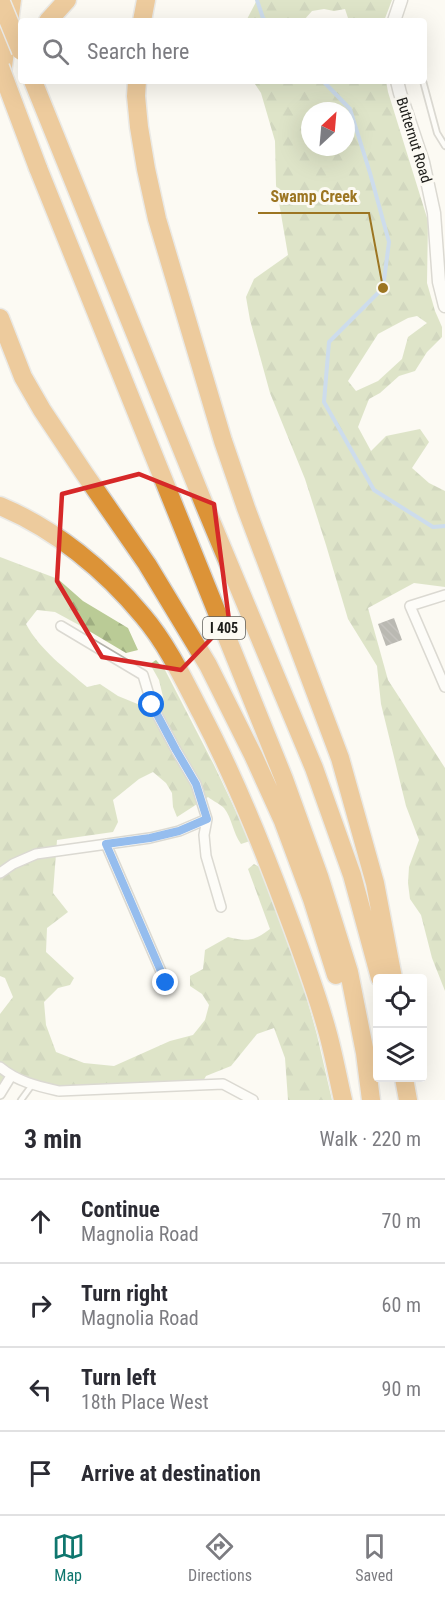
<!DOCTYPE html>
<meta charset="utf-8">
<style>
:root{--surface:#fff;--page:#f7f7f7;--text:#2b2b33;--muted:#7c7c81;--line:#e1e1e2;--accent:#0f766e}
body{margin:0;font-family:"Roboto Condensed",sans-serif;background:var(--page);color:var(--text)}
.controls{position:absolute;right:18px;bottom:18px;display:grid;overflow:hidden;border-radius:6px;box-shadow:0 6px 24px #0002}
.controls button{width:54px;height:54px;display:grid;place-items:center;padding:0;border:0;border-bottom:2px solid var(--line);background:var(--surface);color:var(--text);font:30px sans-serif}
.compass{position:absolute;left:301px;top:102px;width:54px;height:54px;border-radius:50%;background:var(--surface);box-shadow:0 6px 24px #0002;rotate:26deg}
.stop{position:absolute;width:18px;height:18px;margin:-14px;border:4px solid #1a73e8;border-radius:50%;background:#fff}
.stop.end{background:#1a73e8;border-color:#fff;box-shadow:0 2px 6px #0008}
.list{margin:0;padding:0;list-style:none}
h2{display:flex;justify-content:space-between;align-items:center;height:78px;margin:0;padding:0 24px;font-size:26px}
h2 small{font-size:20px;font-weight:400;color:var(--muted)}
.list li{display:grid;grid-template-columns:39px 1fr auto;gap:18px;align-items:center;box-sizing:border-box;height:84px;padding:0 24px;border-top:2px solid var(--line)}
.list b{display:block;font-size:22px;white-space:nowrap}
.list p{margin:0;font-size:20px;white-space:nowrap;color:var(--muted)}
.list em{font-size:20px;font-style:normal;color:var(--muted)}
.icon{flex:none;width:33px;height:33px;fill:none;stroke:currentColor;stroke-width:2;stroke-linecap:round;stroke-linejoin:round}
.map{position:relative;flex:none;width:445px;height:1100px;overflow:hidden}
.search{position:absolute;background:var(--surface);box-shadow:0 6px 24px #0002;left:18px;right:18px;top:18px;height:66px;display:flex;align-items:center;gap:15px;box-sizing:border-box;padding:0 21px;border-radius:6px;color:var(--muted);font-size:22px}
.sheet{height:414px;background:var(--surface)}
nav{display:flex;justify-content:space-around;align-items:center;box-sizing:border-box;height:84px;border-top:2px solid var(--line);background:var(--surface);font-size:16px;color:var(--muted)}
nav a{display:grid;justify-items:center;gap:3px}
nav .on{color:var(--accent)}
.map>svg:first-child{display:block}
.forest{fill:url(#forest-firs);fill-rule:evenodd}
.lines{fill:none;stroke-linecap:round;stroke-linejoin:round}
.stream{stroke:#94b9e4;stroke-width:4}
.building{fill:url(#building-back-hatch)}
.service-casing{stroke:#b4b2ab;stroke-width:8}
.minor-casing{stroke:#b4b2ab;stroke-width:12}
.tertiary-casing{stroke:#b4b2ab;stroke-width:15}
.motorway-casing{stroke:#d6d6d6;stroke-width:21}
.service{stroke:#fff;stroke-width:4.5}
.minor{stroke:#fff;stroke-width:9}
.tertiary{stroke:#fff;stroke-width:12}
.motorway{stroke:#dc9337;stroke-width:18}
.motorway-bridge-casing{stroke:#d6d6d6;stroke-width:21;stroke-linecap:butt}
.motorway-bridge{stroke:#dc9337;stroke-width:18}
.route{stroke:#1a73e8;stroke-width:8}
.marked{fill:none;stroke:#d62828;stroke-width:4.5;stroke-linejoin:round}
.labels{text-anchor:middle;stroke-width:6;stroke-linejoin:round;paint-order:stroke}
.shield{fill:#fcfaf3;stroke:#5f5f5a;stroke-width:1.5}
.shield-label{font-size:14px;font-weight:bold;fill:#1c1c19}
.street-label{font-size:15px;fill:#1c1c19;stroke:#fcfaf3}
.leader{fill:none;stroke:#9c7522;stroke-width:2}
.callout-dot{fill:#9c7522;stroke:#fcfaf3;stroke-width:2}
.callout-label{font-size:16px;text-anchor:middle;font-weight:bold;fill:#9c7522;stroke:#fcfaf3;stroke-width:6;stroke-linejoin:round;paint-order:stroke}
</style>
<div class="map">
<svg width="445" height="1100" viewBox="0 0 445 1100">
<defs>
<pattern id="forest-firs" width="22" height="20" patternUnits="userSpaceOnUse" patternTransform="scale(1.5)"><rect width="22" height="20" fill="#bacb96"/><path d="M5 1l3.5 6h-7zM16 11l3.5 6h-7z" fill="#9fae81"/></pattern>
<pattern id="building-back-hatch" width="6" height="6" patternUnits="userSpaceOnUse" patternTransform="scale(1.5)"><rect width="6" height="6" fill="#6c6a64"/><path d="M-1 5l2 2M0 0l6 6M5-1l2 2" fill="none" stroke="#84827e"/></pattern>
</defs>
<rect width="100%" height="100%" fill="#fcfaf3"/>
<path class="forest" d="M257,0H392L384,21H349L345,9L334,11L324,9L312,11L304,20L305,21H246Z
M253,81H386L388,92L428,221L427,283L435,311L442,327V337L427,352L415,371L399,376L380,393L369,399L358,427L371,451L386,436L420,429L429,442L412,468L429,483L445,491V587L414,583L368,608L388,680L445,768V991L432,958L421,915L410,899L408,883L409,867L419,840L406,806L381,704L377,666L348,619L326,545L305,479L270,393L250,320L246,297L254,279L288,255L276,185L275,141L261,93ZM310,111H346V147H310ZM417,316L427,323L408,337L402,359L378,381L356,391L348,381L378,334L408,318Z
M0,557L58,579L83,601L128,628L138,650L126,653L79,625L55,612L37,610L26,624C40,650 65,668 87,687L100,684L118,696L140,705L164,701L159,680L150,664L156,660L165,670L214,765L250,841L241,844C233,833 232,818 224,808C220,804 213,801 208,797L177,817L173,807L172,793L166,783L153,772L139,779L113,800L118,822L113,832L57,840L53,893L68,912L47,928L46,952L74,978L70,985L58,988L44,1002L46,1025L56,1052L84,1063L114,1066L170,1041L193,1035L205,1020L209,1005L202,994L190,986V976L203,969L205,950L228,937C248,942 254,941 270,929L248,869L254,864L261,868L296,959L317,1035L332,1100H288L285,1058L274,1028L257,1034L231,1066L206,1076L201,1085L59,1091L11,1076L0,1094V1014L13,997L5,978L0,976Z"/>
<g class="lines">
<path class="stream" d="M257,0L263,18L266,21
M323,81L350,109L370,173L389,242L383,288L329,342L324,402L374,490L433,527L445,526"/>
</g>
<path class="building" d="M394,618L402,640L386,646L378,624Z"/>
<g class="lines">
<defs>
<path id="service" d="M423,81L437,133L445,146
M21,1100L32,1085"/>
<path id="minor" d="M445,595L410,606L445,687
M61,626L143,675L152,705L176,750L196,784L207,819L204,835L206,856L221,907
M106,844L166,983
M0,873L13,864L36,854L150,838L179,831L207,819
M0,1067C18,1082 37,1086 59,1091L223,1084L253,1100
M0,1094L11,1076"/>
<path id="tertiary" d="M394,21L401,0
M397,81L400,93L423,162L434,213L439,282L445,306"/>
<path id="motorway" d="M48,21L67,0
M142,21L146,0
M1,81L12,0
M33,81L206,509L314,768L352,875L380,978
M137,81L136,96L139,127L146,169L157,219L223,441L246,508L340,758L375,883L393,978
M38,168L284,779L319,876L349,972L365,1053L371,1100
M0,318L23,377L42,410L84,473L147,564L208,665L253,755L283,821L312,899L336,975
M0,506C55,529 105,570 143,616C167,644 184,680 201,713C235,778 262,845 287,913C302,953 317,993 328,1034C334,1056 338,1078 343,1100
M404,1078L408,1100"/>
</defs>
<use href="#service" class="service-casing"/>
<use href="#minor" class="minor-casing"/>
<use href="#tertiary" class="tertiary-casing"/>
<use href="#motorway" class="motorway-casing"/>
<use href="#service" class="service"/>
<use href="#minor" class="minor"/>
<use href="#tertiary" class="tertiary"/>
<use href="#motorway" class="motorway"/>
<defs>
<path id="motorway-bridge" d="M0,0L21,51
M0,67L38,168"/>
</defs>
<use href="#motorway-bridge" class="motorway-bridge-casing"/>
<use href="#motorway-bridge" class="motorway-bridge"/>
</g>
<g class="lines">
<path class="route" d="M152,705L176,750L196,784L207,819L179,831L150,838L106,844L166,983"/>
</g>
<path d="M0 0H445V1100H0ZM139,474L214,504L229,620L181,670L102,657L57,581L62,494Z" fill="#fcfaf3" fill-opacity=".55" fill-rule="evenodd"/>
<path class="marked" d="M139,474L214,504L229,620L181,670L102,657L57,581L62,494Z"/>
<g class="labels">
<rect class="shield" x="203" y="617" width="42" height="22" rx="4.5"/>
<g class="shield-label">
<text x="224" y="633">I 405</text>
</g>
<g class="street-label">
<text transform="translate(414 140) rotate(73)" y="5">Butternut Road</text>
</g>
</g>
<path class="leader" d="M383 288L369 213H258"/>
<circle class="callout-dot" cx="383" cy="288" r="6"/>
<g class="callout-label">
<text x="314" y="202">Swamp Creek</text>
</g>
</svg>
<div class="controls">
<button><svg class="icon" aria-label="locate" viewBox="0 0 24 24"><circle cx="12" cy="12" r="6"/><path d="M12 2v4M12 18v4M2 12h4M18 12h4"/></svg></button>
<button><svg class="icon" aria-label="layers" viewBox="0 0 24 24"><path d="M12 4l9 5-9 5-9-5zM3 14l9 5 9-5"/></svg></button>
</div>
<svg class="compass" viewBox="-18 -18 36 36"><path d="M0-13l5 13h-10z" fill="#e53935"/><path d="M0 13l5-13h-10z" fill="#7c7c81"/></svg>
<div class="stop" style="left:152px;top:705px"></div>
<div class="stop end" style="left:166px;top:983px"></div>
<div class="search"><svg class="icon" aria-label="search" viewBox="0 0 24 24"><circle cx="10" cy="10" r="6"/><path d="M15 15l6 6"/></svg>Search here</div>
</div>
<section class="sheet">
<h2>3 min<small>Walk · 220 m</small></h2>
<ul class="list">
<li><svg class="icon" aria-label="ahead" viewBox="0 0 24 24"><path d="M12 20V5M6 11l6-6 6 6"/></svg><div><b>Continue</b><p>Magnolia Road</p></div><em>70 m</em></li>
<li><svg class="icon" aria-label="right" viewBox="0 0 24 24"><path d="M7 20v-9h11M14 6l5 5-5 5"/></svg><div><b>Turn right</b><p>Magnolia Road</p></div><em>60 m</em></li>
<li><svg class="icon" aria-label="left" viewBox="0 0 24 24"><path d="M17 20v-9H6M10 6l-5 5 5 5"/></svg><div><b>Turn left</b><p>18th Place West</p></div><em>90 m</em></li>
<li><svg class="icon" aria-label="arrive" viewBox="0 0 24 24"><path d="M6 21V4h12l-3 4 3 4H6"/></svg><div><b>Arrive at destination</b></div></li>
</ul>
</section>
<nav>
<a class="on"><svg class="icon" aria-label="map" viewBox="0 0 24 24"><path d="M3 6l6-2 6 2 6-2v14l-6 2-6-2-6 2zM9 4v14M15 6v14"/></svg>Map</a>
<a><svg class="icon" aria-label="directions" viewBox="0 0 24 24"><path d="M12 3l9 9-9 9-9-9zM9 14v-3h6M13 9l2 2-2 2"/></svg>Directions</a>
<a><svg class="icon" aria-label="saved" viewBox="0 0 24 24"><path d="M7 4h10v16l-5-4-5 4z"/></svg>Saved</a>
</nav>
